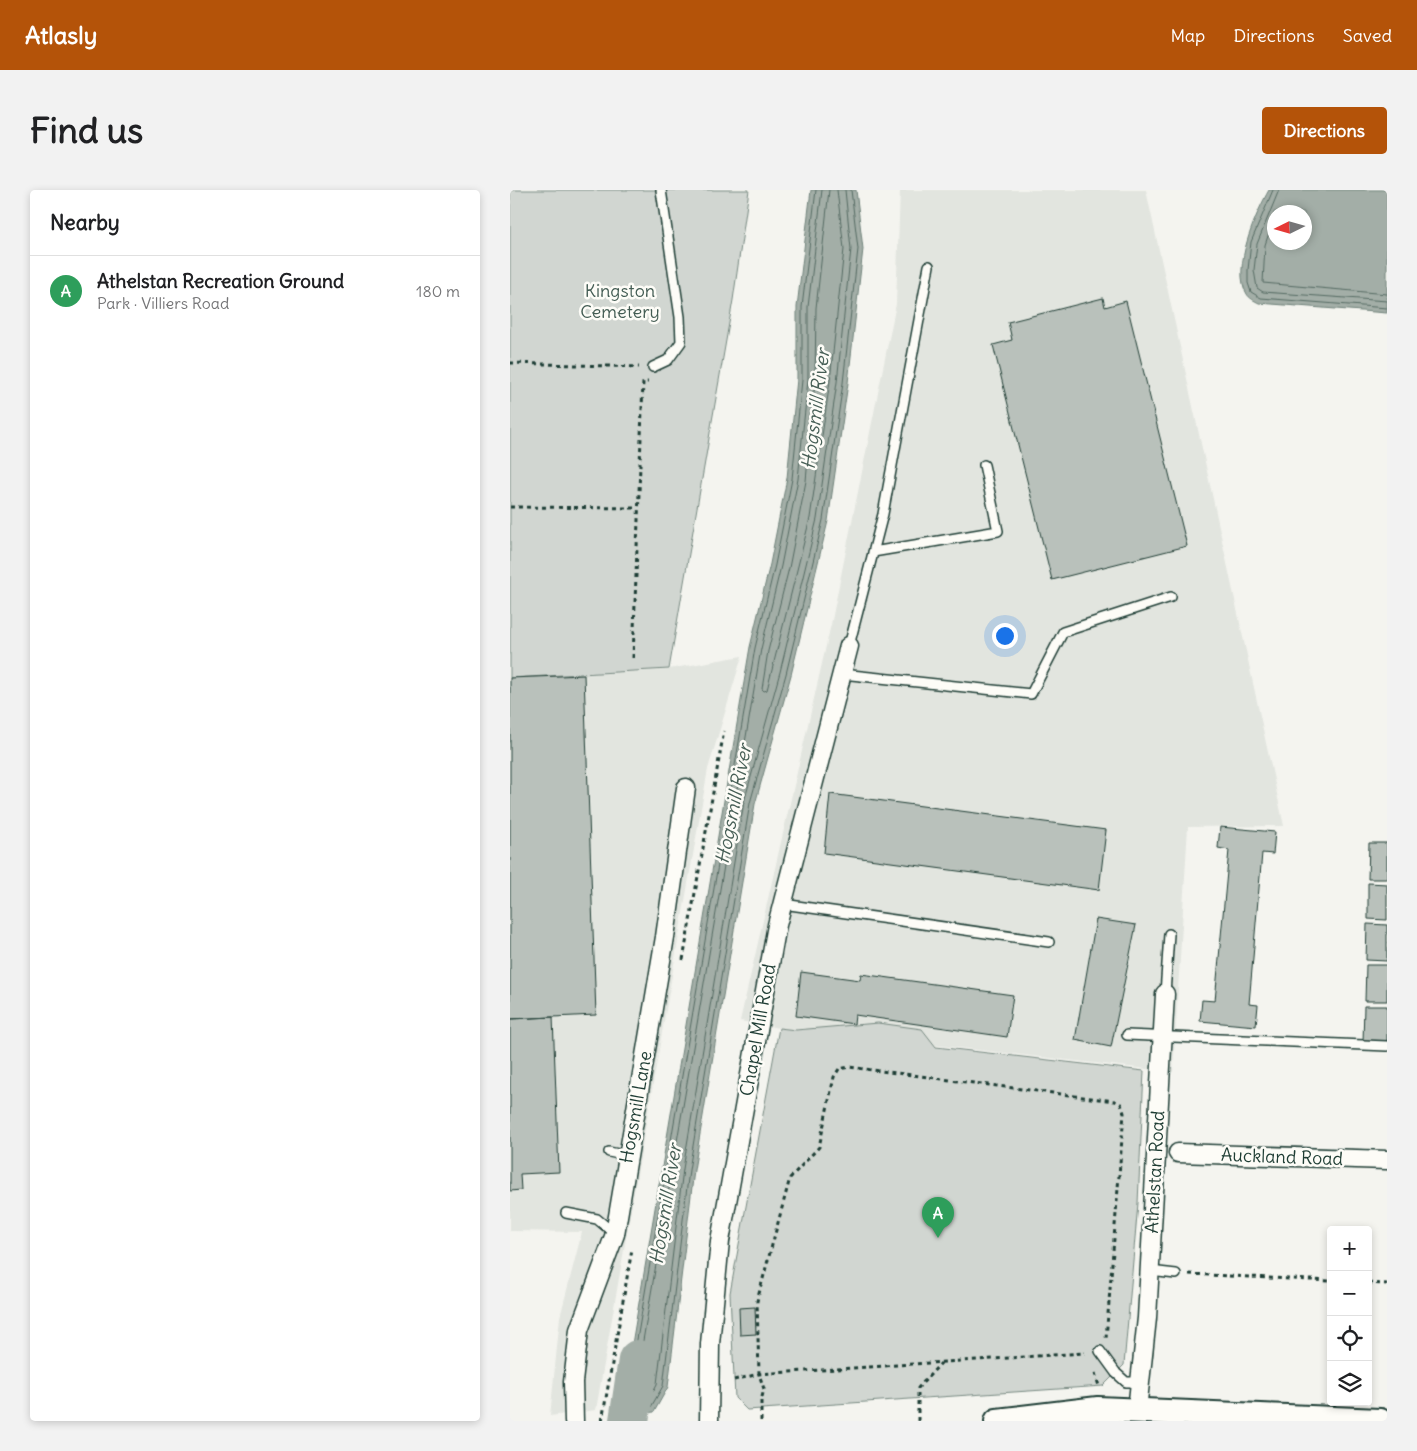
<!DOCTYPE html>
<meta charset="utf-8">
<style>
:root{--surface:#fff;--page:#f2f2f2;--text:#202124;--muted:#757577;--line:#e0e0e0;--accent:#b45309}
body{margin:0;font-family:Delius,sans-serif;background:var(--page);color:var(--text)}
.controls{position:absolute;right:15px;bottom:15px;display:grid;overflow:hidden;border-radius:5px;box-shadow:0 2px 8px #0003}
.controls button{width:45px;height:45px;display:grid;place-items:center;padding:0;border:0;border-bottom:1px solid var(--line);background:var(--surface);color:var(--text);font:25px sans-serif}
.compass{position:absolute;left:757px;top:15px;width:45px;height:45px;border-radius:50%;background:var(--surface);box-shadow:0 2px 8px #0003;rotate:265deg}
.you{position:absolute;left:494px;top:445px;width:18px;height:18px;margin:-12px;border:4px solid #fff;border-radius:50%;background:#1a73e8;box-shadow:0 0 0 8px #1a73e833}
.badge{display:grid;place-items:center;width:32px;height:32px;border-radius:50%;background:var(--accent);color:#fff;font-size:16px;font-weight:700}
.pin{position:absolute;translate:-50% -41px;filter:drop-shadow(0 1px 2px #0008)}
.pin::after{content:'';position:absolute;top:26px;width:18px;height:15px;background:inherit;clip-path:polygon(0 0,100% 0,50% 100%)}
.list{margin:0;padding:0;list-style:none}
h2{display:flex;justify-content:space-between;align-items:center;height:65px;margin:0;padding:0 20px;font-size:21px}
h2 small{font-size:16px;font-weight:400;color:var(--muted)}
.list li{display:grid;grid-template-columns:32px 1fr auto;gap:15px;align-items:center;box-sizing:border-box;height:70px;padding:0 20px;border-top:1px solid var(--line)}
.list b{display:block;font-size:19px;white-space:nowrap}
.list p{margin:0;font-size:16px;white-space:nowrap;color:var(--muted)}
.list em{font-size:16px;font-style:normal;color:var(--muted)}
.icon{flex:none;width:28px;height:28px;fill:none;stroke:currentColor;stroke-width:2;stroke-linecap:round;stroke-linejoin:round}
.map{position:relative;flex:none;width:877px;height:1231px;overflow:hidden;border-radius:5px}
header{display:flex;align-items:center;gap:30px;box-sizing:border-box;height:70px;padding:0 25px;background:var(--accent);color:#fff}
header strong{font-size:24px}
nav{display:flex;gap:28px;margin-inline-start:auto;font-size:18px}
.intro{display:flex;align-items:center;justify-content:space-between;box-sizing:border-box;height:120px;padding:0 30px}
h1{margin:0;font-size:35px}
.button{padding:12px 22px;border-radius:5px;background:var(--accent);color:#fff;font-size:18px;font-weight:700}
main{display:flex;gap:30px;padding:0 30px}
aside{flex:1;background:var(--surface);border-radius:5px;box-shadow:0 2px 8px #0003}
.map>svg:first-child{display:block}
.built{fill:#e2e5df}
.green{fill:#d1d6d1;stroke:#788a82}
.water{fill:#a3aea7;stroke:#6e8179;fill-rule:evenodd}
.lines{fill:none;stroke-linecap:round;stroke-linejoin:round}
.shore{stroke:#546a62;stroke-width:1}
.river{stroke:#a3aea7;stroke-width:40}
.building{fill:#b9c1bb;stroke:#1f3d34}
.lane-casing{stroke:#1f3d34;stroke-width:12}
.street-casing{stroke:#1f3d34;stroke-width:21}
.secondary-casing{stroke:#1f3d34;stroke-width:28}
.path{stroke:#1f3d34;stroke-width:3;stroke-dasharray:4 4;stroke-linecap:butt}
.lane{stroke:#fdfcf7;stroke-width:9}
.street{stroke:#fdfcf7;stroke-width:18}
.secondary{stroke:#fdfcf7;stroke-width:24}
.labels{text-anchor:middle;stroke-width:5;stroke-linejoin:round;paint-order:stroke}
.park-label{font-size:18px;fill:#435c53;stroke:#fdfcf7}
.street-label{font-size:18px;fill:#1f3d34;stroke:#fdfcf7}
.water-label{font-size:19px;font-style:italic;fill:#475f56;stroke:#fdfcf7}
</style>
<header>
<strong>Atlasly</strong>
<nav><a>Map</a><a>Directions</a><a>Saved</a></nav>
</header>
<div class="intro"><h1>Find us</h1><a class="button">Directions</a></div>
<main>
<aside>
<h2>Nearby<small></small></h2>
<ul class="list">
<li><span class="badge" style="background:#2e9e5b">A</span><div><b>Athelstan Recreation Ground</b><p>Park · Villiers Road</p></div><em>180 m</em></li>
</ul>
</aside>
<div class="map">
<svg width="877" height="1231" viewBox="0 0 877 1231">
<rect width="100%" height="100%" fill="#f4f4ef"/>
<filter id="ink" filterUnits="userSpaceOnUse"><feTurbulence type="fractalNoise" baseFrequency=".02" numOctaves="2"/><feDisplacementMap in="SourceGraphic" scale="10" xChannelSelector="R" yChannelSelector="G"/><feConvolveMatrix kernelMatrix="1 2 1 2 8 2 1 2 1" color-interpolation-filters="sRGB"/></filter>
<g filter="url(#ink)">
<path class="built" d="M390,0H636L774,636L678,637L663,882L269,838L230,831L322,430L386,114Z
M232,466L198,579L86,1220L40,1226L50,1127L72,1042L0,1041V488L159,479Z"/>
<path class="green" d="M0,0H239L223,110L159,479L0,488Z
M368,833L412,839L426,857L634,881L628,1013L614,1175L593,1196L237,1220L225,1208L220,1103L269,838L286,840Z"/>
<path class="water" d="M301,0H346L353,59L338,193L318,331L281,485L245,614L184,980L158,1197L144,1222L110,1225L240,457L260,374L277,288L287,189V117Z
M759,0H877V123L749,113C745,111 739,108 737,104C721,79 746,23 759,0ZM764,22H794V52H764Z"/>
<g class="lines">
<path class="shore" d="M306,0L292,117V190L282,289L265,375L245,458L122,1179L116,1216L119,1219L141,1217L153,1196L179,980L240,613L276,484L313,330L333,193L348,59L341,0
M312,0L298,117V190L288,289L271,376L251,459L128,1180L124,1210L126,1212L138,1211L147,1194L173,979L234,612L270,482L307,329L327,192L341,59L335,0
M319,0L306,118L305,190L296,291L279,378L258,461L252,499L254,501L257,500L300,328L320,191L334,59L327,0
M763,0L741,52L738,80V93L741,102L751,108L877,118
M769,0L747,54L744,80L747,98L753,102L877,111
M764,28L755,55L753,93L877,104
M141,1169L140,1191L136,1196L134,1193L137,1171Z"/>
<path class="river" d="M119,1231L128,1170"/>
</g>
<path class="building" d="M593,108L595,117L616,111L677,356L542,390L483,155L502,150L498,132Z
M74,485L86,825L0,829V488Z
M320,604L596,640L589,700L314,663Z
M710,637L765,642L763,664L752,663L739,814L748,815L746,836L690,831L692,810L705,811L719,660L708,658Z
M859,653H877V689H858Z
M858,693L877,694V730L858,729Z
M586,729L626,735L601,857L565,850Z
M857,734L877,735V771L856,770Z
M856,775H877V811H855Z
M291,782L350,790L351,784L503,805L497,847L345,825L344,834L286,826Z
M854,816H877V852H853Z
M43,827L49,982L10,984L11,1000L0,1001V829Z
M245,1117L246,1144L230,1145L229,1118Z"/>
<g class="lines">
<defs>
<path id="lane" d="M143,177L158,170L171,152L170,127L151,0
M363,362L488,341L474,275
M339,456L373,324L419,76
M332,484L521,504L553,442L661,407
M273,714L539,752
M655,804L659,744
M617,845L877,856
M99,962L118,966
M56,1023L87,1029L105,1044
M640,1081L666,1084
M590,1161L606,1183L616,1192H630"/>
<path id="street" d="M668,963L877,970
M627,1220L637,1128L655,804
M64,1231L63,1192L69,1140L105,1044L155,747L176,598
M199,1231L200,1154L210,1051L267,735L339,456"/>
<path id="secondary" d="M487,1231L588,1219L870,1231"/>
</defs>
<use href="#lane" class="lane-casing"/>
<use href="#street" class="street-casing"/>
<use href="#secondary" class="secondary-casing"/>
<path class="path" d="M0,173L129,177
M0,317L128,318
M123,468L133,192H138
M173,770L214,541
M679,1084L821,1091
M858,1093L877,1094
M585,1183L589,1196
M224,1190L249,1184L575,1163
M92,1231L122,1059
M251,1231V1211L254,1199L249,1184L247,1111L280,988L309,957L324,887L329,879L339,877L605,911L611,914L614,923L596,1149
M408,1231V1198L431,1173"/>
<use href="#lane" class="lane"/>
<use href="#street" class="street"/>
<use href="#secondary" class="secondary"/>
</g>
</g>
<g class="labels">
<g class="park-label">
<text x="110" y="107">Kingston<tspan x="110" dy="21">Cemetery</tspan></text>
</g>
<g class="street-label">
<text transform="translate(248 840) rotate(-80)" y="6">Chapel Mill Road</text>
<text transform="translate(126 917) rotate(-80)" y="6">Hogsmill Lane</text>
<text transform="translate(772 967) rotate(2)" y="6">Auckland Road</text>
<text transform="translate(645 982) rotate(-87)" y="6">Athelstan Road</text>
</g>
<g class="water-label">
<text transform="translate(305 219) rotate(-83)" y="7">Hogsmill River</text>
<text transform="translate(223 614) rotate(-79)" y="7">Hogsmill River</text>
<text transform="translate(155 1014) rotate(-81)" y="7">Hogsmill River</text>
</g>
</g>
</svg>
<div class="controls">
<button>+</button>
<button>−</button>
<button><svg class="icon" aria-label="locate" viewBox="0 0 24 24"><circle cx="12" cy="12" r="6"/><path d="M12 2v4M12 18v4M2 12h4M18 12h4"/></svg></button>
<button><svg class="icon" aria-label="layers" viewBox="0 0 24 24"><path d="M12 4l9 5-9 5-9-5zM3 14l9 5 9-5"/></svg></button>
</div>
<svg class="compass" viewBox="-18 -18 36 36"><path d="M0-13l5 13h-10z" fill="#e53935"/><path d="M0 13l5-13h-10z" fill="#757577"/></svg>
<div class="you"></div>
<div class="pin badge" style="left:428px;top:1048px;background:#2e9e5b">A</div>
</div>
</main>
